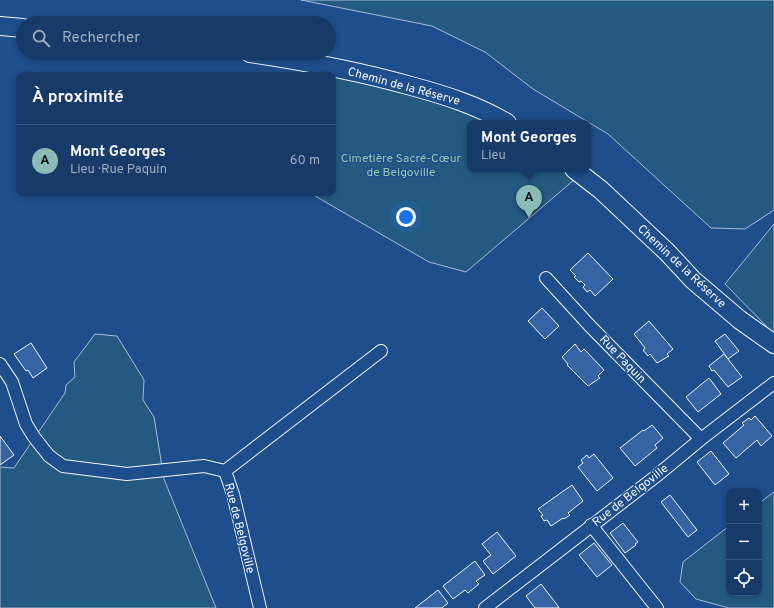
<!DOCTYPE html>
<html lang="fr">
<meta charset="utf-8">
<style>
:root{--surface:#173a69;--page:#20416f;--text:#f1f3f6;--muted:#9eadc0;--line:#36547d;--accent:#8bbbb9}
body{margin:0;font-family:Overpass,sans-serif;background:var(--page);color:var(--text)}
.controls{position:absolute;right:12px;bottom:12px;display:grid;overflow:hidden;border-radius:8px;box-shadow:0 2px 6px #0003}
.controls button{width:36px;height:36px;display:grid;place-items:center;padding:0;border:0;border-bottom:1px solid var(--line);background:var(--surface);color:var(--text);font:20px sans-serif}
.you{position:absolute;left:406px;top:217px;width:14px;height:14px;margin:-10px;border:3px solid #fff;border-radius:50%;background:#1a73e8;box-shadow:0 0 0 6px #1a73e833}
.badge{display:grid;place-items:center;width:26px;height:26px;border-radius:50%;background:var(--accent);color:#111;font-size:13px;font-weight:700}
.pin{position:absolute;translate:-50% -33px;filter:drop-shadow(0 1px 2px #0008)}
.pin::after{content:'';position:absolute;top:21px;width:14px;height:12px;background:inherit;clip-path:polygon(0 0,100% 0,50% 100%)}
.popup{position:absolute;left:467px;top:120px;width:124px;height:52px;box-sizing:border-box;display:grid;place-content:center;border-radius:8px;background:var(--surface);filter:drop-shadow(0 1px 3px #0005);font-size:13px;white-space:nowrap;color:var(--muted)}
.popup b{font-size:15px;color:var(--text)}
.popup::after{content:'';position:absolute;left:50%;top:100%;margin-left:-8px;border:8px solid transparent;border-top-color:var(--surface)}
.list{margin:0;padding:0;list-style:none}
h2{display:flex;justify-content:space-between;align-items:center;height:52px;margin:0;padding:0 16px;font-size:17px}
h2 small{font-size:13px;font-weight:400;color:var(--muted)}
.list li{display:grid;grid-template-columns:26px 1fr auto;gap:12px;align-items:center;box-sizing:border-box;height:72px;padding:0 16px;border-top:1px solid var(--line)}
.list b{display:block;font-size:15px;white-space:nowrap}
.list p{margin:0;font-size:13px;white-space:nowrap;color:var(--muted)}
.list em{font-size:13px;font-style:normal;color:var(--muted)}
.icon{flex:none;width:22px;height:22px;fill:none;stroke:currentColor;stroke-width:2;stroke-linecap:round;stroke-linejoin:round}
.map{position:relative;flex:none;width:774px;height:608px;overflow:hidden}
.search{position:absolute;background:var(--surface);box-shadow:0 2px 6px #0003;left:16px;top:16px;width:320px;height:44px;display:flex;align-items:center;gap:10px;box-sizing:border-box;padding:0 14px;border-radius:22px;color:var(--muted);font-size:15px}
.panel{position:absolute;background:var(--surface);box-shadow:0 2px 6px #0003;left:16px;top:72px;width:320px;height:124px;border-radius:8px}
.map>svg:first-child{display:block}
.green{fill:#245a82;stroke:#a8bbd7}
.building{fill:#3563a3;stroke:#f2f6ff}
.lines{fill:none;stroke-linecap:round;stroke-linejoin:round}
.street-casing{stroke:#f2f6ff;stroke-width:14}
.secondary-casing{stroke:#f2f6ff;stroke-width:20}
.street{stroke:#1f4e8c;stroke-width:12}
.secondary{stroke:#1f4e8c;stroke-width:18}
.labels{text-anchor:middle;stroke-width:3;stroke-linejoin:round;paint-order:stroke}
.street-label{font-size:12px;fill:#f2f6ff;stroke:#1f4e8c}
.park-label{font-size:12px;fill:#97c8a6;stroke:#1f4e8c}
</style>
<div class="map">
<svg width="774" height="608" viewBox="0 0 774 608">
<rect width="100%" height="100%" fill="#1f4e8c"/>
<path class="green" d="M301,0H774V210L745,229L711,228L608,134L533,89L485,52L432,26Z
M333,68L503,123H470V169H574L581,174L466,272L429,262L310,193H333Z
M774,224V334L725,284Z
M95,334L117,336L144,380L143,400L154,417L164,479L216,608H0V467L14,468L65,393L66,385L75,377L74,362Z
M774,492V608H729L696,599L680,582L683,562L729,526V593H759V503Z"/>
<path class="building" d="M588,253L613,279L595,296L590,290L587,292L583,287L585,285L581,281L579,282L574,277L576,276L570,270Z
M542,308L559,326L545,339L528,321Z
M649,321L673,349L667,354L669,356L657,363L650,354L648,356L643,350L645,348L634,334Z
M725,334L739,351L728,359L715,341Z
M31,343L47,368L33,378L28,370L26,371L14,354Z
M575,344L581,352L584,349L604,370L598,376L600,378L588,386L567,365L568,364L562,357Z
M724,354L742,377L728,387L714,370L712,371L709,366Z
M709,378L721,394L698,412L686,397Z
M755,416L772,436L761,446L757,440L736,458L723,443L744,425L742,423L749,418L751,420Z
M652,425L663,438L655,445L657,448L635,466L620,448L643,430L644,431Z
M0,436L14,455L0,465Z
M711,451L729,474L715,485L697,462Z
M594,454L613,478L597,491L578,467L583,463L581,460L587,455L589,458Z
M572,485L583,501L568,513L570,515L564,519L563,518L551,526L547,520L544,521L541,516L543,515L538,509Z
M670,495L697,530L688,537L661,502Z
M623,523L638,542L635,544L636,545L625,553L610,533Z
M497,532L516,556L493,574L483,561L491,555L482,544Z
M594,543L612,565L597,577L579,555Z
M475,561L485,575L476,581L479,584L468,593L465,590L453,599L443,586Z
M541,584L558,606L559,608H535L526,596Z
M438,590L448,603L442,608H415Z"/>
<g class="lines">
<defs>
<path id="street" d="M546,278L589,325L701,439
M0,364L12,382L26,424L34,437L49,456L63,466L127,474L204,466L225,471L233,494L260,608
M225,471L381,351
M591,525L657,608
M485,608L655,477L701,439L774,383"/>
<path id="secondary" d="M0,26L23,28
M250,53C304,61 358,71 411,86C444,95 477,105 507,123
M574,169L601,190L667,252L693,280L740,320L774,344"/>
</defs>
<use href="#street" class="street-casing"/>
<use href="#secondary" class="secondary-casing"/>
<use href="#street" class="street"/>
<use href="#secondary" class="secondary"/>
</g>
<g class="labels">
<g class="street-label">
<text transform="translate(404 86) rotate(15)" y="4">Chemin de la Réserve</text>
<text transform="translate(682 266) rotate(43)" y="4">Chemin de la Réserve</text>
<text transform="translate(623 359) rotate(46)" y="4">Rue Paquin</text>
<text transform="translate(630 495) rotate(-38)" y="4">Rue de Belgoville</text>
<text transform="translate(240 528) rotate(76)" y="4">Rue de Belgoville</text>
</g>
<g class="park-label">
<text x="401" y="162">Cimetière Sacré-Cœur<tspan x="401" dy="14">de Belgoville</tspan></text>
</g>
</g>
</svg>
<div class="controls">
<button>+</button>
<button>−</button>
<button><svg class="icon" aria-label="locate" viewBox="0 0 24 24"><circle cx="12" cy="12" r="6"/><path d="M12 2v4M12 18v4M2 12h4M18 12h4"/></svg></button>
</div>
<div class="you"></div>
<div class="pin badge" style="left:529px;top:218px">A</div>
<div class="popup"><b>Mont Georges</b>Lieu</div>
<div class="search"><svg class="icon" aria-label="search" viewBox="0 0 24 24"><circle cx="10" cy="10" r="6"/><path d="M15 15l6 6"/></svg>Rechercher</div>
<section class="panel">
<h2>À proximité<small></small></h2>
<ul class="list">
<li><span class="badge">A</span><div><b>Mont Georges</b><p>Lieu · Rue Paquin</p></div><em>60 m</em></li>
</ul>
</section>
</div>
